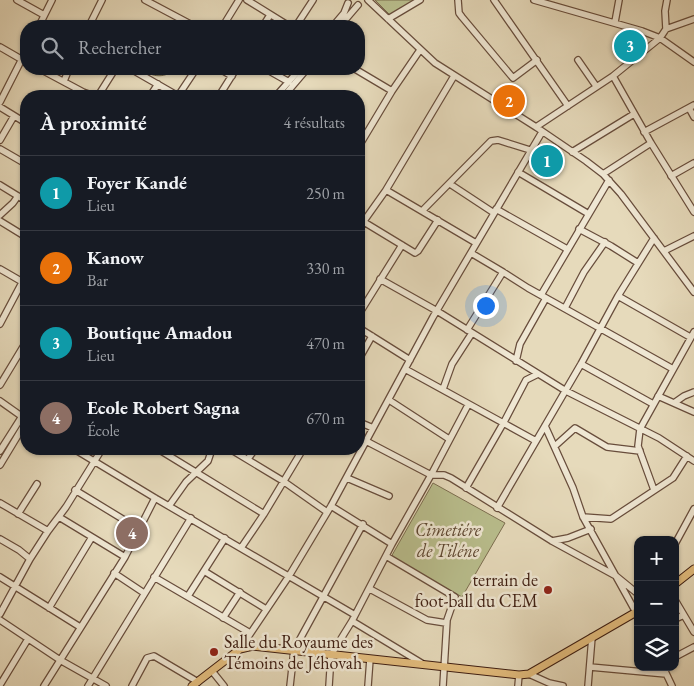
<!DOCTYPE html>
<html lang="fr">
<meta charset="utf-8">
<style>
:root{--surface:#171b24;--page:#242831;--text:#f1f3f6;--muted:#9ea1a6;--line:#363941;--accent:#d93025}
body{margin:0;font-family:"EB Garamond",serif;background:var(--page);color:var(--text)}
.controls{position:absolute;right:15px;bottom:15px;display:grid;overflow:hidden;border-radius:10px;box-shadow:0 1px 4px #0004}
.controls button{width:45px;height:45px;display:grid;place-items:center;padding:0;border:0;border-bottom:1px solid var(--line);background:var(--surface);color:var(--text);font:25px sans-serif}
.you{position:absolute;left:485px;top:305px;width:18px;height:18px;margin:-12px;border:4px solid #fff;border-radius:50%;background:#1a73e8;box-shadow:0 0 0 8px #1a73e833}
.badge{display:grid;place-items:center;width:32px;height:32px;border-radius:50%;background:var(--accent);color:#fff;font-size:16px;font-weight:700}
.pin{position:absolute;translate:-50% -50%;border:2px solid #fff;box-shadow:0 1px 5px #0006}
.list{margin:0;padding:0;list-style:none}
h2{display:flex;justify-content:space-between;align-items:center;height:65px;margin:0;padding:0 20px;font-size:21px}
h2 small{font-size:16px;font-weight:400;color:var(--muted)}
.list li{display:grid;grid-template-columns:32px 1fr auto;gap:15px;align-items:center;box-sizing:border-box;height:75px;padding:0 20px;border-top:1px solid var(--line)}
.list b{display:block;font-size:19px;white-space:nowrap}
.list p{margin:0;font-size:16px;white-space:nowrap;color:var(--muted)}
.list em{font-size:16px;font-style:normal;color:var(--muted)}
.icon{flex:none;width:28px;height:28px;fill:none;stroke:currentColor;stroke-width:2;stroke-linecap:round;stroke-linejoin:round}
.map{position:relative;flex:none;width:694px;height:686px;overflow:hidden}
.search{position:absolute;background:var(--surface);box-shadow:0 1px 4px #0004;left:20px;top:20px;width:345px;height:55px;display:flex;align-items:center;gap:12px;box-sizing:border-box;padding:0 18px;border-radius:20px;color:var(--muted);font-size:19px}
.panel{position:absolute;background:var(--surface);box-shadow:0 1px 4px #0004;left:20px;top:90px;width:345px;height:365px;border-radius:20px}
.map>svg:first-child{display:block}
.green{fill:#b9be8d;stroke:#7c6e50}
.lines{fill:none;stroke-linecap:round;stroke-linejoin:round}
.stream{stroke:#737c74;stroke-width:1}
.minor-casing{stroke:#684d3c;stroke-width:8}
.major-casing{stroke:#3e1e12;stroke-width:9}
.minor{stroke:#efe7d3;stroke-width:5.5}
.major{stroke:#e3bd7e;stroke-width:7}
.poi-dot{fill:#8f2418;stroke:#efe7d3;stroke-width:2}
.labels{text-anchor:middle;stroke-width:5;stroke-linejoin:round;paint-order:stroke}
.park-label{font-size:18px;font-style:italic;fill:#5d4631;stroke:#efe7d3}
.poi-label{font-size:18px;fill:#3e1e12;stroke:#efe7d3;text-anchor:end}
</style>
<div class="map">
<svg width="694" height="686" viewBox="0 0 694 686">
<rect width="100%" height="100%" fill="#e6dabb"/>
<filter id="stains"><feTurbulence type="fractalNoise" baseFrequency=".004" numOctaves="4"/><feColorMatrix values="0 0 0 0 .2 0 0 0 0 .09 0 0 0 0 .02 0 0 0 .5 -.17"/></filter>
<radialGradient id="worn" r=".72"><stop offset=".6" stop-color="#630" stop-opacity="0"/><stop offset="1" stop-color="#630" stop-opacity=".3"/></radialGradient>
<path class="green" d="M375,0H419L394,19Z
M143,69H175C166,78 152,78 143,69Z
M433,483L505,523L462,597L391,557Z"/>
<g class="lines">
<path class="stream" d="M0,459L5,451"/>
<defs>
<path id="minor" d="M17,0L44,15
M145,0L194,26
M247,0L289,26
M368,0L435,63L536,127L586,161L603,174L621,194L694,292
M458,0L459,13L462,17L513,78L537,60
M494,0L568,106
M534,0L642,31L660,38L694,62
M388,19L420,0
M615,22L619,0
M39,26L52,0
M89,26L102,0
M223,26L239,0
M263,26L270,15
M296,26L313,0
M333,26L344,13L348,3
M340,26L358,5
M666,29L665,11L667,0
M0,47L26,62
M578,60L596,86
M40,69L83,92L94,96
M131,69L178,96
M220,69L232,76
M266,69L289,82
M355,69L392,91
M613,76L651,143L694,212
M64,81L69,69
M98,96L115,69
M150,96L158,84
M178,96L196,69
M219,96L236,69
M276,96L300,69
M284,96L307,69
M0,102L26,51
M0,107L26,123
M689,108L694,117
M536,127L613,76L660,38L666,29L694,19
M644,132L694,105
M0,140L14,116
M359,146L392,91L420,50
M0,149L26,164
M572,152L634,114
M518,172L587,213
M603,174L651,143
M671,176L694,163
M450,184L494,213
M0,185L26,201
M386,190L476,243
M496,209L567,249
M422,211L491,141L498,140L530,150
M0,215L13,203L18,196
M359,219L415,253L418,251L438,220
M0,221L26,237
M359,228L386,190L454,76
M579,229L611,246L638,263
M664,251L694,236
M471,253L503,272
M0,269L26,284
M380,279L437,311L566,391L659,438L694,461
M541,295L609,180
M618,296L690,337
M565,308L584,272L605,242
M359,314L402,245
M0,324L26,275
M359,328L410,360
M467,330L503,272L528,288L673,369
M359,359L372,336
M516,361L520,344L546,298
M581,364L653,404
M405,369L536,441
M0,385L26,342
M443,389L452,364L472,333
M658,396L694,412
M389,400L449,439
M0,401L24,418
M674,403L684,396L694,392
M359,422L373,428
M545,426L573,488L583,517L638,616
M366,441L431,475H444L451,478L552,541L616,576L638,594
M555,446L575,428L607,447L640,451
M74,449L155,498L355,615
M158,449L264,514
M230,449L283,481L327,512
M0,451L26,410
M248,459L255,449
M0,465L26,422
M347,478L389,496
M466,488L504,422L526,380L538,374
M75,490L139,529
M654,490L638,446L640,429L694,332
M0,503L48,531
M169,506L186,482L208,461L212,449
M497,508L581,364L618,296L654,238
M18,514L37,484
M59,517L125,557
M583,517L611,519L673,478L687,456
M0,539L19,550L30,559
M552,541L568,538L591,529
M392,544L431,475L468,405
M675,544L694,509
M241,548L264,514L303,449
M386,556L455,597L447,620L443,686
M204,571L266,609
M114,573L144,593
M0,577L80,627
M154,577L250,633
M370,589L427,620L446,623
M188,596L225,538
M675,600L694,632
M49,608L92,537
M0,614L30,559L48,531L66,507L102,449
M223,618L240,592
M675,619L684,615
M0,620L60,660L106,686
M352,621L423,664
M240,649L289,576L331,506L433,317L542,132
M675,657L694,647
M590,667L666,674
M663,667L672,686
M212,671L224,686
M529,674L549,683L563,686
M0,685L28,639
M44,686L125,557L155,498
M88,686L191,518
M132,686L147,658L154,656L198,682
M290,686L294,650L363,524
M329,686L331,655L352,621L392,544L331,506
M368,686L370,659
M518,686L519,675
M588,686L592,637"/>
<path id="major" d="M675,584L694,569
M192,686L240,649L253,646L519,675L529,674L638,611"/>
</defs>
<use href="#minor" class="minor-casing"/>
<use href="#major" class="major-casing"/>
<use href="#minor" class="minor"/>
<use href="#major" class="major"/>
</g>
<g class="poi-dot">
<circle cx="548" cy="590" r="5"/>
<circle cx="214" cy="652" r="5"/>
</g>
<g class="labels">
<g class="park-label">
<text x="448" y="536">Cimetiére<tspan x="448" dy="21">de Tiléne</tspan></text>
</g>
<g class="poi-label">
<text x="538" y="586">terrain de<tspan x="538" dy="21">foot-ball du CEM</tspan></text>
<text x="224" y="648" text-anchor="start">Salle du Royaume des<tspan x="224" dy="21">Témoins de Jéhovah</tspan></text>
</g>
</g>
<rect width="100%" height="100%" filter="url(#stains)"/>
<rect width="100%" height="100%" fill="url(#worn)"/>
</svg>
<div class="controls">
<button>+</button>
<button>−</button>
<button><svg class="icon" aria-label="layers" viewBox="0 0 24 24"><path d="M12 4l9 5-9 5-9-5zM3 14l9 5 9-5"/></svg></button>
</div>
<div class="you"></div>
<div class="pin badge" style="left:547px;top:161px;background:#0f9aa8">1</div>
<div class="pin badge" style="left:509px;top:101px;background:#e8710a">2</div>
<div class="pin badge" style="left:630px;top:46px;background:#0f9aa8">3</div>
<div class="pin badge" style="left:132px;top:533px;background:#8d6e63">4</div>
<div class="search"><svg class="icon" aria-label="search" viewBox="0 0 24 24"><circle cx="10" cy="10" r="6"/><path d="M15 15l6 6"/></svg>Rechercher</div>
<section class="panel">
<h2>À proximité<small>4 résultats</small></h2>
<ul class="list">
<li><span class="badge" style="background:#0f9aa8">1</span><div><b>Foyer Kandé</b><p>Lieu</p></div><em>250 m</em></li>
<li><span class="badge" style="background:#e8710a">2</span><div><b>Kanow</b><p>Bar</p></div><em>330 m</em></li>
<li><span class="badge" style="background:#0f9aa8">3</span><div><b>Boutique Amadou</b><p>Lieu</p></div><em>470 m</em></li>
<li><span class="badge" style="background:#8d6e63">4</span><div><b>Ecole Robert Sagna</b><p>École</p></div><em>670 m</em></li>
</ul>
</section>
</div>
